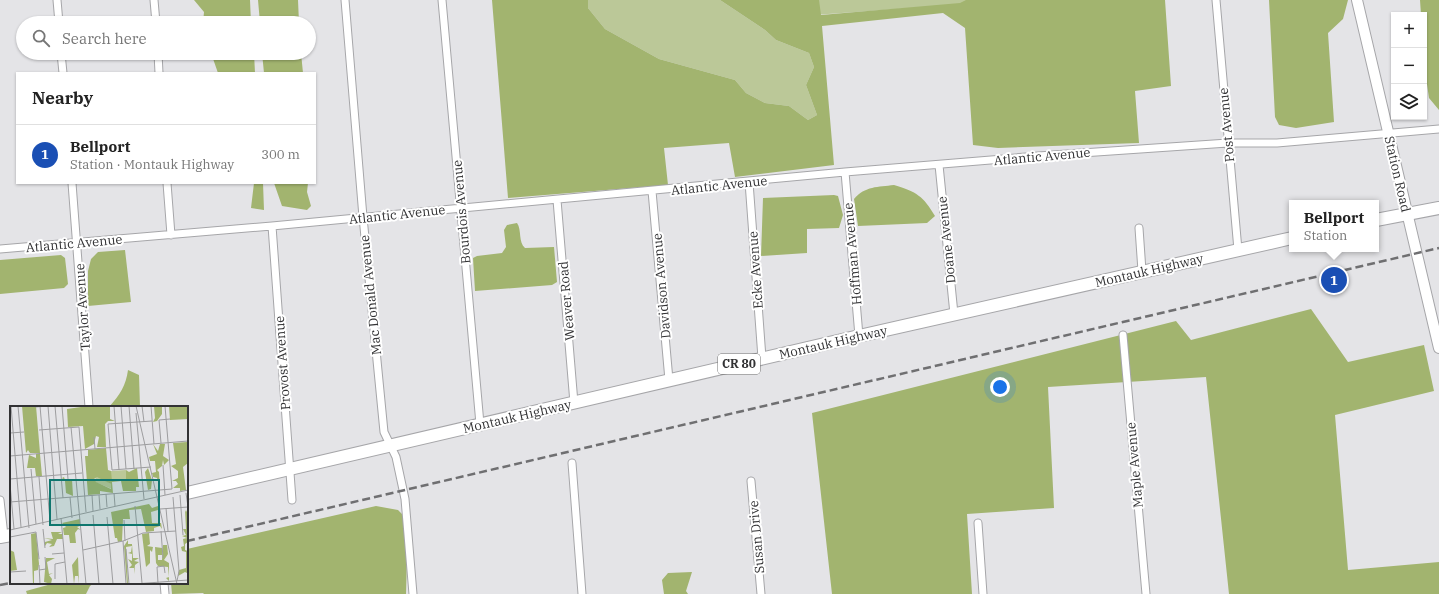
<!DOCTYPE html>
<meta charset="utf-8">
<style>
:root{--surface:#fff;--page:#f2f2f2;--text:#222;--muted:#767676;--line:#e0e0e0;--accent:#a8431a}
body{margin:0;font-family:"IBM Plex Serif",serif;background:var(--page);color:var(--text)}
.controls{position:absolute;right:12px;top:12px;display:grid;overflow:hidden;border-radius:0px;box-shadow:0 1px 3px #0004}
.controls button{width:36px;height:36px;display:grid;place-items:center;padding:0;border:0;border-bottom:1px solid var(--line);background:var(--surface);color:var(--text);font:20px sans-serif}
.you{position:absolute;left:1000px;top:387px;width:14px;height:14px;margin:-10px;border:3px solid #fff;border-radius:50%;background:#1a73e8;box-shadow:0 0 0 6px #1a73e833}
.badge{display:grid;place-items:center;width:26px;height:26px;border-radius:50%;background:var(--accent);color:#fff;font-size:13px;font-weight:700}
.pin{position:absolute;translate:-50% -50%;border:2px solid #fff;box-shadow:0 1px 4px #0006}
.popup{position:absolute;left:1289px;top:200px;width:90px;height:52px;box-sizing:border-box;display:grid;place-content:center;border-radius:0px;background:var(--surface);filter:drop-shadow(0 1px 3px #0005);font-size:13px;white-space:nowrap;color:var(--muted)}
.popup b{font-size:15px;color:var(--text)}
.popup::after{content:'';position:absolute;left:50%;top:100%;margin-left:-8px;border:8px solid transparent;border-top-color:var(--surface)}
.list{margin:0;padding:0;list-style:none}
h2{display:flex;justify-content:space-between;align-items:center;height:52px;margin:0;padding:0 16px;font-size:17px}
h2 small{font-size:13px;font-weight:400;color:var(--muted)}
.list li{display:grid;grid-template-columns:26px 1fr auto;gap:12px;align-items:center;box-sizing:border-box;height:60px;padding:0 16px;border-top:1px solid var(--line)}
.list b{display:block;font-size:15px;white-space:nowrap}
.list p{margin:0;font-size:13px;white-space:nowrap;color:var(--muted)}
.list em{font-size:13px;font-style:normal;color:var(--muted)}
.icon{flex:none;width:22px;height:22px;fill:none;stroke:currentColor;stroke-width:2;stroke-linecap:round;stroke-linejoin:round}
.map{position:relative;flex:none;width:1439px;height:594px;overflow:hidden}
.search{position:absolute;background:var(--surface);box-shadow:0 1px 3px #0004;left:16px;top:16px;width:300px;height:44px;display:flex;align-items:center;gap:10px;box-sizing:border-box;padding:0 14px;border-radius:22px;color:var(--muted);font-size:15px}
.panel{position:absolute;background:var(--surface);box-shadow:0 1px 3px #0004;left:16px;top:72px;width:300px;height:112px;border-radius:0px}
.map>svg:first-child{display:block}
.green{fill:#bbc898}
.forest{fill:#a2b46f}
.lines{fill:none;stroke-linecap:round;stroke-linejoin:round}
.street-casing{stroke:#a6a6a9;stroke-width:9}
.secondary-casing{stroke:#a6a6a9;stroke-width:12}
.primary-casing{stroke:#a6a6a9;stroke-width:14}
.street{stroke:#fff;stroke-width:7}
.secondary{stroke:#fff;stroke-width:10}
.primary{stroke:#fff;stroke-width:12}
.rail{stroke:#6f6f71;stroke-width:2.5;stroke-dasharray:8 4;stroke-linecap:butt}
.labels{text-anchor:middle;stroke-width:4;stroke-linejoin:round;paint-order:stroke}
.shield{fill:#fff;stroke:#707071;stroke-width:1}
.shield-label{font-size:12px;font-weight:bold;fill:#323234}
.street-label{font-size:13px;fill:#323234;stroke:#fff}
.inset-road{fill:none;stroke:#9d9d9f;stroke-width:1}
.view{fill:#0f766e;fill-opacity:0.15;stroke:#0f766e;stroke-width:2}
.inset-edge{fill:none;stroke:#323234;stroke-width:2}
</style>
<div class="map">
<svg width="1439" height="594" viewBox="0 0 1439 594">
<rect width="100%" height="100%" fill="#e4e4e7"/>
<path class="green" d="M588,0H720L765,30L776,40L809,53L814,67L806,85L817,115L808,120L789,106L765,103L746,93L735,80L659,59L605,29L588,8Z
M813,0H1021L814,15Z"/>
<path class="forest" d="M192,0H250L251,23H203L204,12L194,0Z
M258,0H298L299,23H260Z
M492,0H588V8L605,29L659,59L735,80L746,93L765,103L789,106L808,120L817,115L806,85L814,67L809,53L776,40L765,30L720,0H819L821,15L960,3L966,0H1165L1171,86L1135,91L1139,143L998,148L973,145L965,28L943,13L822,26L834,165L735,177L729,143L664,148L668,185L508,198Z
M1269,0H1348L1343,19L1328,33L1334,122L1296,128L1279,125L1275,117Z
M1420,0H1439V110L1429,98L1424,63V15H1421Z
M211,53H254L255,73H218Z
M262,53H301L303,73H264Z
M254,183H263L264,210L251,208Z
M274,183H308L307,192L311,206L307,210L282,206Z
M894,185C917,192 923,196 935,216L927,223L858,226L854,199C865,186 878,187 894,185Z
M834,195L838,196L843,215L839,228L807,229V253L761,256L763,198Z
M517,223C522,230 518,242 525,248L554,247L557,282L552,285L475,291L473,258L477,256L502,253L506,247L504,230L507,225Z
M125,250L131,302L88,306V271L91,259L98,252Z
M61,255L65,258L68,284L64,288L0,294V260Z
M1311,309L1348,362L1424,345L1434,391L1335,415L1348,570L1439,562V594H1229L1206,377L1048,387L1054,508L967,514L972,594H832L812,413L1176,321L1191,340Z
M128,370L139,375L140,407H109C120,395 126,385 128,370Z
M376,506L398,510L408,520L406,594H204L203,593L172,594L171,583H187V549Z
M692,572L686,591L688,594H664L662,580L668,573Z
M55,583H94L90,586L86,594H27L26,591Z"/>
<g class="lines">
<defs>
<path id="street" d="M57,0L59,23
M154,0L156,23
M345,0L363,217L384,432L396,457L405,499L413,594
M442,0L480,424
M1216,0L1238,250
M61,53L63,73
M158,53L159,73
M939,165L954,314
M845,172L859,336
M749,182L762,358
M72,183L89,407
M167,183L171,235
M652,191L669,380
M557,200L574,403
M272,226L292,500
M1139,228L1142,271
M0,249L272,226L845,172L1038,156L1228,143H1277L1439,129
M1123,335L1146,594
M572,463L582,594
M751,481L761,594
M0,500L4,536
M978,523L983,594
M164,583L165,594"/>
<path id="secondary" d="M1357,0L1439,348"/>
<path id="primary" d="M1376,220L1439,208
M187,493L859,336L1292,238
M0,537L11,535"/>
</defs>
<use href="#street" class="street-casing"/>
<use href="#secondary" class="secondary-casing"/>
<use href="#primary" class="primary-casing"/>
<use href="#street" class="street"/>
<use href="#secondary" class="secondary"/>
<use href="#primary" class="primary"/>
<path class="rail" d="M187,541L1439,248
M0,585L11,583"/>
</g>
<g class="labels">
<rect class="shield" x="718" y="354" width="42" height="20" rx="3"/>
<g class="shield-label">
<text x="739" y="368">CR 80</text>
</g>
<g class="street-label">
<text transform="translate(1226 125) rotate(-95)" y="5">Post Avenue</text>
<text transform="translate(1042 156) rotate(-5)" y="5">Atlantic Avenue</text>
<text transform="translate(1398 174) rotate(77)" y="5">Station Road</text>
<text transform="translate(719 185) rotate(-6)" y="5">Atlantic Avenue</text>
<text transform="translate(461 212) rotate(-95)" y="5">Bourdois Avenue</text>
<text transform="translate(397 214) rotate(-6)" y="5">Atlantic Avenue</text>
<text transform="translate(946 240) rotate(-96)" y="5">Doane Avenue</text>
<text transform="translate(74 243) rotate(-5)" y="5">Atlantic Avenue</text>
<text transform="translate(852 254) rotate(-95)" y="5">Hoffman Avenue</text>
<text transform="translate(755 270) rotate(-94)" y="5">Ecke Avenue</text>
<text transform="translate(1149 270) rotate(-13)" y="5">Montauk Highway</text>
<text transform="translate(661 286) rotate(-95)" y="5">Davidson Avenue</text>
<text transform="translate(370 295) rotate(-96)" y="5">Mac Donald Avenue</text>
<text transform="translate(566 301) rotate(-95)" y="5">Weaver Road</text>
<text transform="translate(82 307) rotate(-94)" y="5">Taylor Avenue</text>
<text transform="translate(833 342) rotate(-13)" y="5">Montauk Highway</text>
<text transform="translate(282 363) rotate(-94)" y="5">Provost Avenue</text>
<text transform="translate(517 416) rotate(-13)" y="5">Montauk Highway</text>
<text transform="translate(1134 465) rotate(-95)" y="5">Maple Avenue</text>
<text transform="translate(756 537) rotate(-95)" y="5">Susan Drive</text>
</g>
</g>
<g transform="translate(10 406)">
<rect width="178" height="178" fill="#e4e4e7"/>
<path d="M116,64L117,74L101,75V65ZM86,69L101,78L102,83L85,76Z" fill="#bbc898"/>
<path d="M12,0H26L30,47H20L18,44L16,47ZM78,0H100V13L105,15H98L95,18L96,41H87L89,31L86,30L84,38L75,43L73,20L58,21L57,3ZM144,0H152V8L147,15L143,16L145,12ZM159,0H178V13L160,14ZM177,36L178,57L173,61L176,84L170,85V82H163L168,78L166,75H162L168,72V65L161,60L166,58L163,37ZM143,38L148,45L150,38H155L153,50L159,54L154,59L153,54L152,60L147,64L149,66L150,83L147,72L143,71L142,67L146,66L145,55H140L139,51L147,48ZM96,42L98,64L101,65L102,75L116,73V64L119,66L127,62L129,81H126V85H113L111,75L102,76L103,87L90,85V88L78,89L75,50H78V44ZM87,71L101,78V83L86,76L84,73ZM26,48H30L32,70H26L25,62H17L19,49L26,52ZM138,62L142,74L141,83L138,84L135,66ZM54,71L55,74H59L60,85L59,74L62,73L63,90L56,87L55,75L52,72ZM139,98L142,102L148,100V104L141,106L142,117H151L152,123L150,120L144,122V125L136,126L131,103L119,104L120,113H113L112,135L108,136L107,132H105L101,106ZM178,102V136L175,138V144L178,145L177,167L175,166L168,170L169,164L176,162V146L172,145L171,141L174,140L173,133L177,132L172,130L176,129L173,123H176L175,104L176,106ZM70,113V120L67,121L71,124L68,123L65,127L66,137H60L59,129H54L53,122L56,121L52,117ZM41,126H52L48,128H52L53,133H47L44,140L39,141L42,138L37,137L35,140V136L42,134L34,132L43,133ZM26,127L29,158L28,164L24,165V178H23L21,128ZM139,127L140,138L137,140L143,141L142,146L140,144V157L136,161L132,128ZM118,134V138H122L123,152H129L124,155L129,156L125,159L124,168V162H119L122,159L118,153L122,155V148L118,147L121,146L122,140L116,141L118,178H117L114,140ZM153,139H157L158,148L154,154L159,157V175L156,172L159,171L158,161L148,160L146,157L145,141L152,142V149H148V154H152ZM0,144L4,146L7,164L0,165ZM68,151L69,178L68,170H65L64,178L62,159ZM36,152H45L37,156L39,168L43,167L39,169L42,173L41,178L34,176Z" fill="#a2b46f" fill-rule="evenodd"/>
<path class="inset-road" d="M1,0L11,121M8,0L19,122M30,0L40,115M38,0L47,113M45,0L53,92M52,0L58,73M104,0L109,64M111,0L116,63M119,0L124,63M126,0L167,178M132,0L134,16M141,0L144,38M155,0L162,83M25,1L39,0M126,7L134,93M61,21L76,178M29,24L69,21L76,106M0,27L14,26M84,31L85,43M151,37L149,14L160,13M0,50L178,35M153,59L155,89M141,61L102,64L98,18L142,15M21,63L26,118M29,71L33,119M0,73L72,67M0,78L4,123M104,87L105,100M176,87L178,101M96,88L97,101M82,89L83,105M89,89L90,103M170,89L173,129M60,91L62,112M163,91L169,165L167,175M0,96L162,83M125,100L132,177M156,102L158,125M150,103L178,101M83,109L89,178M97,111L103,178M51,112L57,178M114,114L115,135M33,123L35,142M0,124L178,84M151,125L153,152M0,131L26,126L29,153M113,135L116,178M116,143L119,178M73,144L113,135L133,127L166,125M42,148L54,147M29,159L30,178M29,164L36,163L35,151M0,166L16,165M45,173V158L55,156M148,177L147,161L154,160L155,167M124,178L178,174"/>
<path class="view" d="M40,74H149V119H40Z"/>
<rect width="178" height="178" class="inset-edge"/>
</g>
</svg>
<div class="controls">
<button>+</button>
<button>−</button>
<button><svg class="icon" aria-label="layers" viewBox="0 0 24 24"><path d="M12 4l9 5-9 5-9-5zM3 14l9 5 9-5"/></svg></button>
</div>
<div class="you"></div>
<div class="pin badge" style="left:1334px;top:280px;background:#1a4fb4">1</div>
<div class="popup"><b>Bellport</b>Station</div>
<div class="search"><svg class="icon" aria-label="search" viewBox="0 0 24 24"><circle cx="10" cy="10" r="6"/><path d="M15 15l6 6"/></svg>Search here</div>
<section class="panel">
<h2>Nearby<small></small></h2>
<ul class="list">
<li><span class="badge" style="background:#1a4fb4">1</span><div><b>Bellport</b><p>Station · Montauk Highway</p></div><em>300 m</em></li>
</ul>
</section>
</div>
